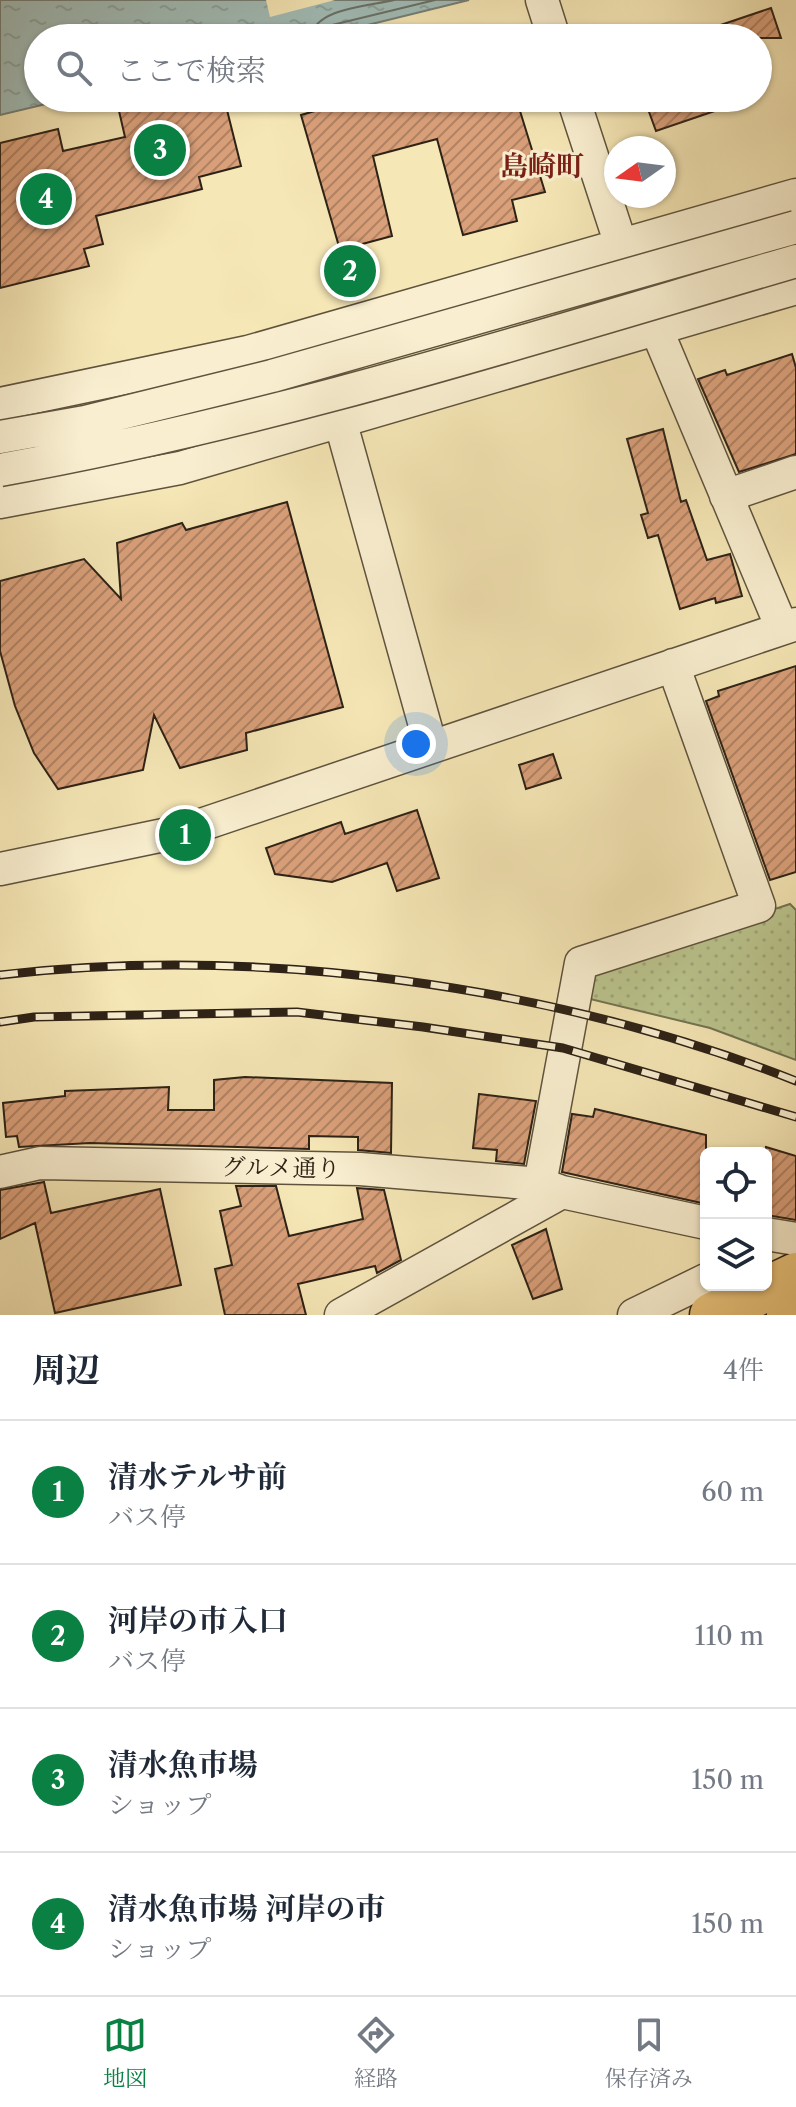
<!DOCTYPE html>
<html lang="ja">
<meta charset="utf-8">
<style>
:root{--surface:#fff;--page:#f2f2f3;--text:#1f2937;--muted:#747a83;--line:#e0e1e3;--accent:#0b8043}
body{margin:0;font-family:"Libre Caslon Text","Noto Serif JP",serif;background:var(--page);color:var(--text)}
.controls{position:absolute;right:24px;bottom:24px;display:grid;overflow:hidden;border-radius:12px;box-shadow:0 2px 6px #0004}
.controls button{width:72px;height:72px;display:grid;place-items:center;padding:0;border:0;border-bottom:2px solid var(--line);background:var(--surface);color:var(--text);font:40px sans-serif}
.compass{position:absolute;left:604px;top:136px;width:72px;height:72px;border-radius:50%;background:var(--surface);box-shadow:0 2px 6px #0004;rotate:256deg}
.you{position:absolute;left:416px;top:744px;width:28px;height:28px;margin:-20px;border:6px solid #fff;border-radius:50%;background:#1a73e8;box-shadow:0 0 0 12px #1a73e833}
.badge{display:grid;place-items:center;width:52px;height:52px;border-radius:50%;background:var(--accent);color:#fff;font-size:26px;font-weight:700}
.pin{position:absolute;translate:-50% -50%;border:4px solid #fff;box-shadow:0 2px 8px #0006}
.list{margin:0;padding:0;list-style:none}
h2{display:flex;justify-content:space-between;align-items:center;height:104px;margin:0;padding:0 32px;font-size:34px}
h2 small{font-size:26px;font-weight:400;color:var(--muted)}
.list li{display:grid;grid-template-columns:52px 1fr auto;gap:24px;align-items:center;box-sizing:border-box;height:144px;padding:0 32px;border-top:2px solid var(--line)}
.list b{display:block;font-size:30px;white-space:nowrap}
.list p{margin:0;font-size:26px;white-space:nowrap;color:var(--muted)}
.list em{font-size:26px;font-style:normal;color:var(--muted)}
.icon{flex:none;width:44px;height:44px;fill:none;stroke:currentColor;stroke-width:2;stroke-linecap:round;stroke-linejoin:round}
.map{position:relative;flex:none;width:796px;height:1315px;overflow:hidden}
.search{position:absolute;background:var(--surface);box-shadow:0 2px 6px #0004;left:24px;right:24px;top:24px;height:88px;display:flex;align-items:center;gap:20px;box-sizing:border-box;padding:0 28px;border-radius:44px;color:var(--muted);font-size:30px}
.sheet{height:680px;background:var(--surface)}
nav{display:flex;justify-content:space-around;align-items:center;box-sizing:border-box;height:112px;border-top:2px solid var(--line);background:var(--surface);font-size:22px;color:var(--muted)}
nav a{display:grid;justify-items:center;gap:4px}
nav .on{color:var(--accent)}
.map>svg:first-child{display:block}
.grass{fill:url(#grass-dots);stroke:#747452;stroke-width:2}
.water{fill:url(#water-ripples);stroke:#737f77;stroke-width:2}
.pier{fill:#f6e7b6}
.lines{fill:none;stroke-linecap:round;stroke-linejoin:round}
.shore{stroke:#677067;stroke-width:2}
.building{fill:url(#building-hatch);stroke:#2d2216;stroke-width:2}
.minor-casing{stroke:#5f533e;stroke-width:35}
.highway-casing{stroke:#2d2216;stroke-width:47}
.minor{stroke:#f9efd0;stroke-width:32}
.highway{stroke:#ebc47b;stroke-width:44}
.rail-casing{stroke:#2d2216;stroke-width:9}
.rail{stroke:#f9efd0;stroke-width:6;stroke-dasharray:18;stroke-linecap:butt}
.minor-bridge-casing{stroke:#5f533e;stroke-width:35;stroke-linecap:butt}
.minor-bridge{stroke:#f9efd0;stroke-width:32}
.labels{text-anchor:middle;stroke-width:6;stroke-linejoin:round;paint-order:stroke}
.street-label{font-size:24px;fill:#2d2216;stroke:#f9efd0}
.quarter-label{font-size:28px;font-weight:bold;fill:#7a1f14;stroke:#f9efd0}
</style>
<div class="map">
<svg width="796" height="1315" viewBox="0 0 796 1315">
<defs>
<pattern id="grass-dots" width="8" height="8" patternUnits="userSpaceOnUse" patternTransform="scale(2)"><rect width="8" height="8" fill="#bbc58e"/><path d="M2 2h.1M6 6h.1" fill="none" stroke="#a1a97a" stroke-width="1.8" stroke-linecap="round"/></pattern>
<pattern id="water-ripples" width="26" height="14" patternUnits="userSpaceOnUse" patternTransform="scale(2)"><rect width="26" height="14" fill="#a1bdb8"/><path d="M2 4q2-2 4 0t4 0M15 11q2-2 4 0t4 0" fill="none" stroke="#8ba29d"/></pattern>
<pattern id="building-hatch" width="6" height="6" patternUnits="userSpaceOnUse" patternTransform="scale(2)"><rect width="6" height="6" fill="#daa07a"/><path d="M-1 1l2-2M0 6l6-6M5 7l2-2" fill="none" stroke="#b18263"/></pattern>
</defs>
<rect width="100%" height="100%" fill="#f6e7b6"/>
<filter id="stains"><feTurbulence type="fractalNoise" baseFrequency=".0025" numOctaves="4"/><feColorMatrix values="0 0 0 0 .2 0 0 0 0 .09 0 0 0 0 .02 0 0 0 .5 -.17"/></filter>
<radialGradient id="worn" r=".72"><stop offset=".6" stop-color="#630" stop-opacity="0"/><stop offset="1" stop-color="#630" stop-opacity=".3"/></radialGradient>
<path class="grass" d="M790,904L796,910V1060L710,1028L586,998L587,971Z"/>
<path class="water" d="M0,0H469L315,38H38V98H71L0,115Z"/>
<path class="pier" d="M266,0H335L270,17Z"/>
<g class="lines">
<path class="shore" d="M311,38C313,8 370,6 394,0
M321,38L328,26L435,0"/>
</g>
<path class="building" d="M771,8L781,38H695L694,34Z
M171,98H224L241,166L199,177L202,189L96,216L103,244L84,249L89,266L0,288V143L58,129L63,151L125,137L119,111Z
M360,98H516L545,192L512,200L517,221L463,235L437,139L373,156L392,236L340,250L301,115Z
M644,98H740L741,102L656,131Z
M792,354L796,368V454L739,472L698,379L725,370L727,375Z
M663,429L681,502L686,500L707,560L730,554L742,596L716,603L715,598L680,609L658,535L648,538L641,515L648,513L627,439Z
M287,502L343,707L246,733L247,750L180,768L154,715L143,770L58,789L34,753L15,706L0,651V581L84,559L121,599L117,543L182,523L186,530Z
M796,666V872L770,880L706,701L719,696L718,691Z
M553,754L561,778L526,789L519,765Z
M417,810L439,878L397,891L387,863L332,882L275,874L266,848L341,822L345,834Z
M245,1077L392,1083L391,1153L358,1150V1137L309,1136V1149L90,1143L19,1147L17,1136L6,1137L3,1103L65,1096V1091L169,1087L168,1110H214V1080Z
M479,1094L536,1101L524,1164L496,1161L497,1150L473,1148Z
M595,1109L706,1135V1204L562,1172L572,1114L593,1117Z
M766,1147L796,1156V1220L766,1215Z
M44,1182L51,1213L160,1189L181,1285L55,1313L35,1223L0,1239V1190Z
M236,1186H276L289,1236L363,1219L357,1188L384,1190L401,1260L377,1273L375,1266L298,1284L306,1315H225L215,1269L232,1265L220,1211L241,1206Z
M546,1229L562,1289L533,1299L512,1245Z"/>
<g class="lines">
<defs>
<path id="minor" d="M542,0L554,38
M573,98L621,245L782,628
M316,334L431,747
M0,404L248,352L796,195
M726,496L796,472
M0,502L180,468L796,288
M0,869L183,831L796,624
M0,1172L40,1163L360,1169L540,1184L562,1192
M540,1184L581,963L759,906L673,665
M766,1234L796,1239
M341,1315L562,1192L706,1223
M634,1315L706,1280"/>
<path id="highway" d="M712,1315L796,1275
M789,1315L796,1312"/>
</defs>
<use href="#minor" class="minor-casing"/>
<use href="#highway" class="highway-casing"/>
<use href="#minor" class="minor"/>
<use href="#highway" class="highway"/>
<defs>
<path id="rail" d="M0,975C259,945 553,985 796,1081
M0,1022L34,1017L297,1012L423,1027L563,1048L796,1117"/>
</defs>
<use href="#rail" class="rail-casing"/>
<use href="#rail" class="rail"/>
<defs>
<path id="minor-bridge" d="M0,437L85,422L272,376L796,227
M0,470C270,422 533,338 796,261"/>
</defs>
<use href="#minor-bridge" class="minor-bridge-casing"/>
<use href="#minor-bridge" class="minor-bridge"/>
</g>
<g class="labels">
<g class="street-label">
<text transform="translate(281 1168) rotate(1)" y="8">グルメ通り</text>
</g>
<g class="quarter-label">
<text x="542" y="176">島崎町</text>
</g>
</g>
<rect width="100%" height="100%" filter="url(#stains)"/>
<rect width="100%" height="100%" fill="url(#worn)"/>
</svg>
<div class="controls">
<button><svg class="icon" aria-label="locate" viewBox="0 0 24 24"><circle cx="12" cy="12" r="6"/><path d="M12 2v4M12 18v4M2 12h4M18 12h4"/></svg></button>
<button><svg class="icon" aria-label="layers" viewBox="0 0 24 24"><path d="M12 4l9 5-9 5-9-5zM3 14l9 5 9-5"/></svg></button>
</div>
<svg class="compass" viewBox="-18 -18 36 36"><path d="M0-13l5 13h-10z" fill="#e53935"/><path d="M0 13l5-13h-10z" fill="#747a83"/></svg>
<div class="you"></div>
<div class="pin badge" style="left:185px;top:835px">1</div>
<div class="pin badge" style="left:350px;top:271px">2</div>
<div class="pin badge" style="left:160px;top:150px">3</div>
<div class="pin badge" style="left:46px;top:199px">4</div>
<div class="search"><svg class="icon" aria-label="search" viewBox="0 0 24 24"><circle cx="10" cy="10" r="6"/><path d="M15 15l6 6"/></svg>ここで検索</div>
</div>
<section class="sheet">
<h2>周辺<small>4件</small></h2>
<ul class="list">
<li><span class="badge">1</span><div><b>清水テルサ前</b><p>バス停</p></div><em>60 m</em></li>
<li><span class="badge">2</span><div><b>河岸の市入口</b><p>バス停</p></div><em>110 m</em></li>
<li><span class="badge">3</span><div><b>清水魚市場</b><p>ショップ</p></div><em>150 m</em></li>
<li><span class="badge">4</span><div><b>清水魚市場 河岸の市</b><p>ショップ</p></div><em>150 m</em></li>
</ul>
</section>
<nav>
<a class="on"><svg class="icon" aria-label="map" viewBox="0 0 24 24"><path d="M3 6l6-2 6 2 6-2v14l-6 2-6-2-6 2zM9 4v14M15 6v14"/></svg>地図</a>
<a><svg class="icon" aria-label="directions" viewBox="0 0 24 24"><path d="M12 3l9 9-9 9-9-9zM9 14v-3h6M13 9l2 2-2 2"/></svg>経路</a>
<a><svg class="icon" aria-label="saved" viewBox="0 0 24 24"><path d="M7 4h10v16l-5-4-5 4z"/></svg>保存済み</a>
</nav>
